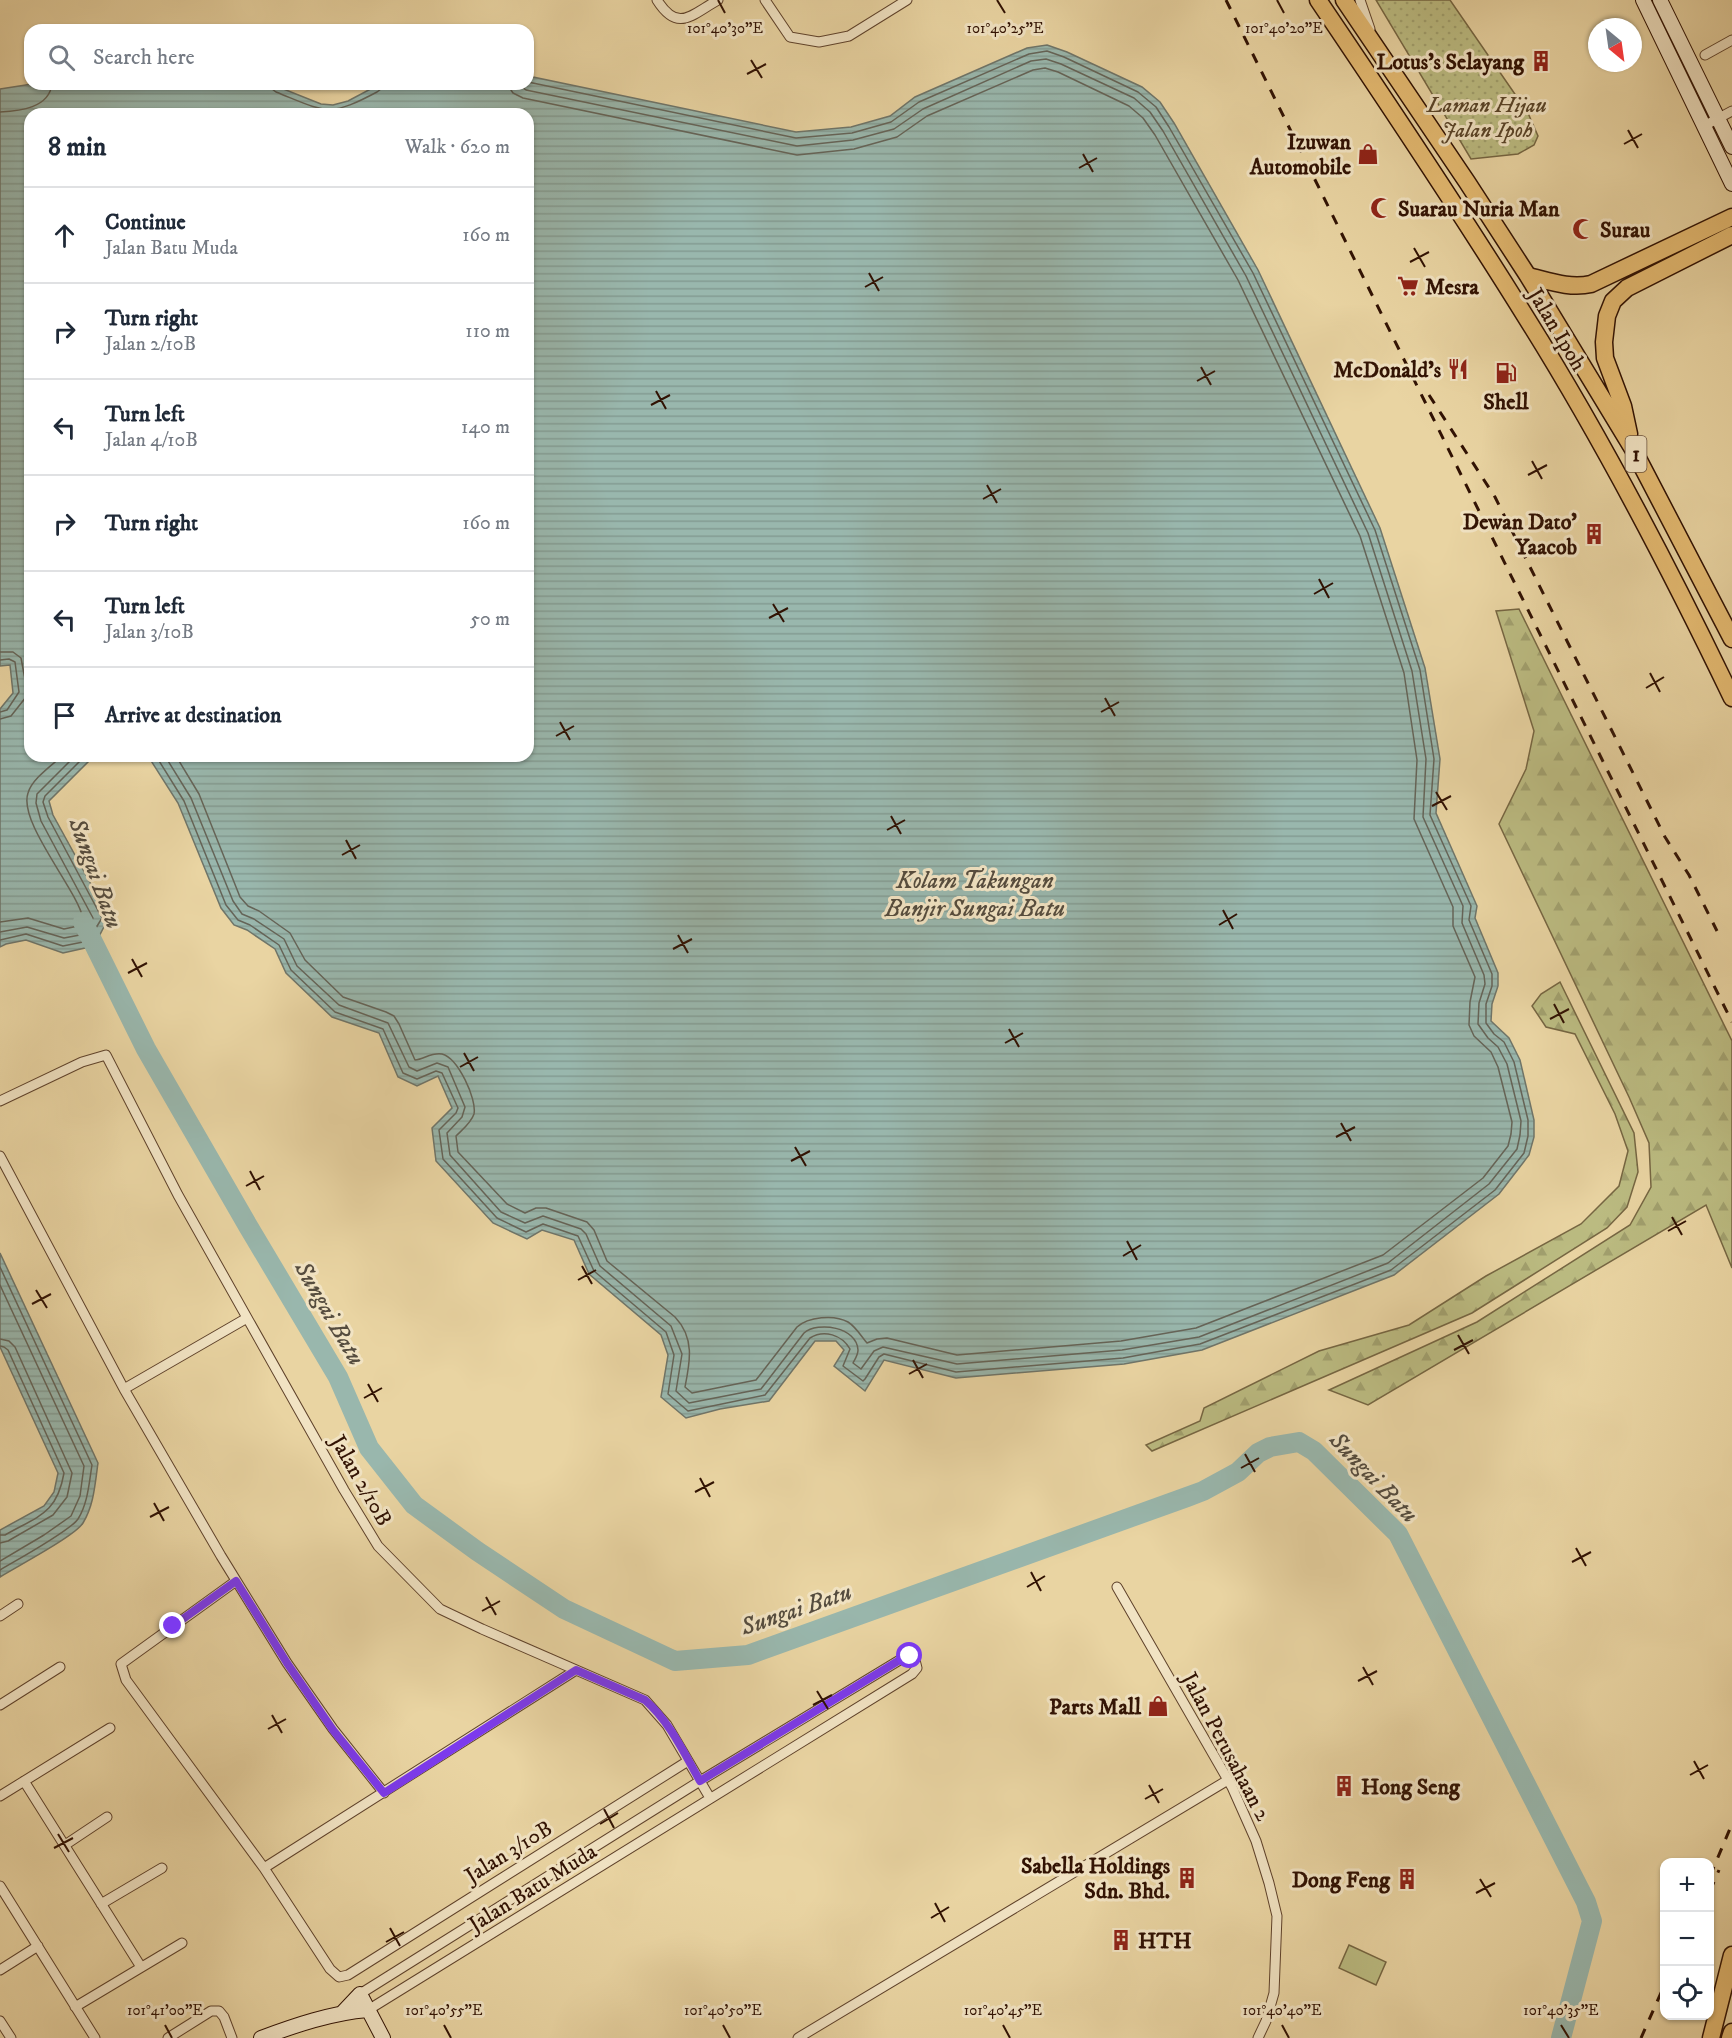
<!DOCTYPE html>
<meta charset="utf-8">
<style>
:root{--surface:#fff;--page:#f2f2f3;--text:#1f2937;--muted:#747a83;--line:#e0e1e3}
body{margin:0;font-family:"IM FELL DW Pica",serif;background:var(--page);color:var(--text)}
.controls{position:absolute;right:18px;bottom:18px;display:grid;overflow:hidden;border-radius:12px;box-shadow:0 2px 4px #0004}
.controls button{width:54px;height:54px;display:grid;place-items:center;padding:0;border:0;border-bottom:2px solid var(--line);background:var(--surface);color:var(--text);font:30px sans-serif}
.compass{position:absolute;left:1588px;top:18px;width:54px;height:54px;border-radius:50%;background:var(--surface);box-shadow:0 2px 4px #0004;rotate:151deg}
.stop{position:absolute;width:18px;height:18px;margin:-14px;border:4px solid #7c3aed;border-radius:50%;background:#fff}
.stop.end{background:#7c3aed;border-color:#fff;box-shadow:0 2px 6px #0008}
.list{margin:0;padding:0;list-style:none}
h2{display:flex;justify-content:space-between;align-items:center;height:78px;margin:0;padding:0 24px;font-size:26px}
h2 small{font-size:20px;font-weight:400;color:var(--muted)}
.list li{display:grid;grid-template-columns:39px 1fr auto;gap:18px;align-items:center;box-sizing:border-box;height:96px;padding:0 24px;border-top:2px solid var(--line)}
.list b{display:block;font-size:22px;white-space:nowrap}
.list p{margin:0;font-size:20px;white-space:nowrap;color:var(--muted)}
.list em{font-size:20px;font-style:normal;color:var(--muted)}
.icon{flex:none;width:33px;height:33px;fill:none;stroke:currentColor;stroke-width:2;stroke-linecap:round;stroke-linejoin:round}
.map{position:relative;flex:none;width:1732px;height:2038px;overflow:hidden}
.search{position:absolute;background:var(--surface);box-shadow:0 2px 4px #0004;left:24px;top:24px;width:510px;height:66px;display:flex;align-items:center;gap:15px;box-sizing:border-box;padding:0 21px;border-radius:18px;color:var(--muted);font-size:22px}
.panel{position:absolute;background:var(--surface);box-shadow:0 2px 4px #0004;left:24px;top:108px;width:510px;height:654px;border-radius:18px}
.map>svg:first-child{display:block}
.forest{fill:url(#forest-firs);stroke:#766642;stroke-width:1.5}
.park{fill:url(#park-dots);stroke:#766642;stroke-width:1.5}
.pitch{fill:#bbbb81;stroke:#766642;stroke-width:1.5}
.water{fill:url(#water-rules);stroke:#6f7569;stroke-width:1.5}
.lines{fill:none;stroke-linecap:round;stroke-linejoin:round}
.shore{stroke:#656458;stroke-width:1.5}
.river{stroke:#99b7ad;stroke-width:20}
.street-casing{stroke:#5f422b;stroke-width:11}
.secondary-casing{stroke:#311203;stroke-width:16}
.highway-casing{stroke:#311203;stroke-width:19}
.street{stroke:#f1e3c3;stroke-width:9}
.secondary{stroke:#f1e3c3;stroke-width:14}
.highway{stroke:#e4ba71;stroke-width:16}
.rail{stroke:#311203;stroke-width:3;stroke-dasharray:10 10;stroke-linecap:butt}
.route{stroke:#7c3aed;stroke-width:8}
.ticks{fill:none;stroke:#311203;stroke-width:2}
.labels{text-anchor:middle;stroke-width:6;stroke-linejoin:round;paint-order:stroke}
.shield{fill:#f1e3c3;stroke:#6b513d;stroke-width:1.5}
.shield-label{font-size:21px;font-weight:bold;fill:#311203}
.poi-label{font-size:22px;font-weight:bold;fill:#311203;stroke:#f1e3c3;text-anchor:end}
.park-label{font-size:22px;font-style:italic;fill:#5a4529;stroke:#f1e3c3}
.street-label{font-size:22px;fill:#311203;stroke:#f1e3c3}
.water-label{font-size:24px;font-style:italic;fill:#554c3e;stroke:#f1e3c3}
.ticks-label{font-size:15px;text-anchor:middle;fill:#311203;stroke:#f1e3c3;stroke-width:6;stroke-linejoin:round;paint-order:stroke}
</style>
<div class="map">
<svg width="1732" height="2038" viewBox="0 0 1732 2038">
<defs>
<pattern id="forest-firs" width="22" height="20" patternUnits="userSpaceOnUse" patternTransform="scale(1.5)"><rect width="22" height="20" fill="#bbbb81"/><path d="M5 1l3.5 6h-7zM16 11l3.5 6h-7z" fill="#a1a06e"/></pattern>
<pattern id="park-dots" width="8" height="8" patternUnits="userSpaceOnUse" patternTransform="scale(1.5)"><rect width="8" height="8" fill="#bbbb81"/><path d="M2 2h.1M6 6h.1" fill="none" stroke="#a1a06e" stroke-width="1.8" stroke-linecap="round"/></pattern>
<pattern id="water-rules" width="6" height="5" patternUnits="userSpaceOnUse" patternTransform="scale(1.5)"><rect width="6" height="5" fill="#99b7ad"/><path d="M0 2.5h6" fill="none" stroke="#849c93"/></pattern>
</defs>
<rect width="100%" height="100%" fill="#e9d4a2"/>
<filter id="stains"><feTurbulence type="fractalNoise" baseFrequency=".00333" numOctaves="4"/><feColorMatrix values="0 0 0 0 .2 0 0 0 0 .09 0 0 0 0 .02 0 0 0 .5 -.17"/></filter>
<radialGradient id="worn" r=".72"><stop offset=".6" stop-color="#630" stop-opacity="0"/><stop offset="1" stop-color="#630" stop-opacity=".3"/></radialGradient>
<path class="forest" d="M1519,609L1732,1041V1268L1706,1205L1368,1405L1329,1390L1477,1322L1630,1225L1651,1187L1649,1143L1629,1097L1499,824L1526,769L1534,731L1496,611Z
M1560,982L1634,1133L1638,1172L1627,1207L1607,1228L1472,1313L1152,1451L1146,1445L1200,1421L1204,1408L1319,1351L1409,1325L1486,1276L1581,1224L1619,1186L1628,1151L1615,1114L1575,1034L1546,1027L1532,1006L1541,994Z"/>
<path class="park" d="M1376,0H1450L1528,113L1538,136L1534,145L1518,154L1471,159Z"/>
<path class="pitch" d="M1349,1945L1386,1962L1376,1985L1339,1968Z"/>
<path class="water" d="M1047,45L1067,52L1142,87L1160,102L1174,123L1258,270L1380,528L1425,668L1440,759L1436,813L1477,906L1475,918L1498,973V986L1492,1004L1491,1021L1509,1038L1520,1060L1534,1120V1137L1529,1155L1499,1194L1394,1275L1202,1350L1124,1364L956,1378L884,1360L865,1391L834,1366L844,1350L836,1341H815L769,1401L720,1409L686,1418L661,1397L668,1355L661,1335L589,1274L574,1240L542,1230L527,1239L493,1223L436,1161L432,1128L452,1108L438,1076L417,1086L398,1077L379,1033L332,1017L286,973L275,949L247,930L234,925L221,908L178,803L148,756H528V114H30V756H94L49,801L53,815L109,917L94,946L63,953L26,940L6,944L0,947V709L13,693L10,665L0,666V89L32,84H271L321,104L333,105L348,101L380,84H528V76L796,132L851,127L890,116L915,97L1027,48Z
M0,1253L98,1463C95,1484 94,1505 83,1523C75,1536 16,1567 0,1577V1530L44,1506L54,1492L58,1473L0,1347Z"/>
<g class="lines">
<path class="shore" d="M272,84V89L276,92C326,112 328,118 377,92L381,89V84
M0,112C20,111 49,108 52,84
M0,652H13L21,658L27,690L26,697L11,716L0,719
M0,660L9,659L15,662L19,692L7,710L0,712
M156,756L184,801L226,905L238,920L250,925L279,945L291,970L335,1012L383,1029L403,1073L417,1079L436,1071L442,1073L458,1108L456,1113L439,1130L443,1159L497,1218L526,1232L543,1224L578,1236L594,1271L666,1332L674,1355L668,1394L688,1411L765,1395L810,1338C824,1329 842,1335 850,1349L843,1366L863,1381L865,1379L879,1357L884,1354L956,1372L1123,1358L1200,1344L1391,1270L1425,1244L1495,1190L1524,1153L1528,1136V1120L1514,1062L1504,1042L1494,1034L1486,1023V1004L1492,986V974L1469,920L1471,906L1430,815L1434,759L1420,670L1375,530L1253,273L1169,127L1156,107L1138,92L1064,57L1047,51L1029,54L919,102L891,122L852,133L796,138L528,82
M165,756L191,798L233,901L242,914L254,919L284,939L297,966L339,1005L388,1023L409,1067L417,1071L437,1063L448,1067L465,1107L462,1117L447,1133L450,1155L501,1212L525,1223L543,1216L581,1229L586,1234L600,1266L671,1326L682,1354L676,1391L689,1403L761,1389L804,1333C818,1321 857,1327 858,1350C858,1355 855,1359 853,1363L861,1369L874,1351L883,1347L957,1364L1122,1350L1199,1337L1388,1263L1489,1184L1517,1149L1520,1135L1521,1121L1507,1064L1498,1047L1488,1038L1478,1024L1479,1003L1485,984L1484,975L1462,923L1463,906L1423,817L1426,759L1412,671L1368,533L1246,276L1163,131L1150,112L1134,98L1061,64L1046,59L1031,61L923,109L894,129L853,140L797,146L526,90L518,84
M176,756L199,794L240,897L248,906L259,911L290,933L305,960L343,997L386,1012L394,1016L399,1024L415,1060C424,1059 432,1052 442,1054C458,1058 477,1099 474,1114C471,1123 463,1129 456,1136L458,1152L507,1204L525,1213L536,1208H546L587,1222L594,1230L607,1261L675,1317C695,1338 690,1362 685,1387L692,1393L756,1380L797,1327C808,1317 834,1314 848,1322C856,1327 861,1336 867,1343L877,1339L887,1338L957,1355L1121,1341L1196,1328L1383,1255L1483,1178L1508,1146L1511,1134L1512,1122L1498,1067L1491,1052L1474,1036L1469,1025L1470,1002L1475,977L1453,926V907L1414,819L1417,760L1404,673L1360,536L1238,280L1155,135L1143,118L1129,106L1058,72L1045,68L1033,70L927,116L897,137L854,149L797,155L523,98L513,93L507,84
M0,922L28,918L64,929L78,926L83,918C76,888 18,822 28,793C32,779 51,766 62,756
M0,932L27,927L64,938L85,934L93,918L41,821L36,803L37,794L75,756
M0,940L26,934L63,946L88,941L102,918L48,817L43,802L45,796L85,756
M0,1267L92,1465C89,1483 88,1503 78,1519C70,1531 15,1561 0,1570
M0,1285L84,1466L80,1496L71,1516L44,1535L0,1561
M0,1339L9,1341L15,1347L72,1473L67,1497L53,1515L8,1541L0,1543
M0,1346L4,1347L8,1350L64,1473C57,1514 38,1516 5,1535H0"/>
<path class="river" d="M83,922L146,1049L248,1226L338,1377L369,1448L414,1505L477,1551L564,1609L675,1661L748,1655L1187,1497L1203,1491L1238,1472L1258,1453L1270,1447L1299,1442L1314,1451L1398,1534L1586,1902L1592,1921L1561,2038"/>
<defs>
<path id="street" d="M657,0C678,33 691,15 718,0
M765,0L790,37L819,42L849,36L907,0
M1360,0L1370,29
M1705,55L1732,40
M1704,126L1732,111
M0,1101L82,1062L106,1055L178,1195L344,1490L378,1546L440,1609L482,1629L645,1700L667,1725L710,1798
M0,1156L124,1389L221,1556L287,1663L333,1729L384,1793
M124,1389L247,1318
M236,1581L121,1664L126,1680L264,1868L330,1969L339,1977L348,1975L688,1761
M1117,1587L1232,1787L1256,1841L1269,1883L1277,1916L1274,1993L1266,2021L1258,2038
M0,1616L18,1604
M0,1705L60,1667
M24,1781L141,1967
M0,1796L110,1728
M65,1845L107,1817
M264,1868L576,1670
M0,1886L95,2038
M101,1904L162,1868
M0,1970L38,1946
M360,1994L700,1781L903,1658L910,1656L915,1660L917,1668L912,1674L368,2010
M75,2007L182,1943
M0,2021L11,2038
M168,2038L211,2011H219L224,2017L232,2038
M798,2038L1228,1780"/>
<path id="secondary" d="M1643,0L1732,184
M1660,0L1732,147
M343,2012L360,1994L383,2038
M261,2038C296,2025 331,2013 368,2010"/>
<path id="highway" d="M1318,0C1389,105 1460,211 1527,319C1603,440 1670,569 1732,698
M1344,0L1467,182L1528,276L1633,449L1732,639
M1528,276C1549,281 1570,289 1591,284L1732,217
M1629,434L1623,406L1605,358L1604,342L1607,316L1613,301L1627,288L1732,235
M1711,2038L1732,1955
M1730,2038L1732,2032"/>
</defs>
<use href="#street" class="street-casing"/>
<use href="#secondary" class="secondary-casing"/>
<use href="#highway" class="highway-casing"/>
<use href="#street" class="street"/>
<use href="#secondary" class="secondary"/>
<use href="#highway" class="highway"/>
<path class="rail" d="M1226,0L1732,1022
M1429,395L1495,497L1665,837L1689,875L1717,931
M1710,1876L1732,1824
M1710,1891L1719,1870
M1641,2038L1664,1986"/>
</g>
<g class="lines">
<path class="route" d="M173,1626L236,1581L287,1663L333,1730L384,1793L576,1670L645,1700C670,1722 684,1753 700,1781L903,1658L910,1656"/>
</g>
<path class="ticks" d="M718,0L725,13M997,0L1005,13M1277,0L1284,13M751,60L762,78M747,74L766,64M1628,130L1638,148M1624,144L1642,134M1083,154L1093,172M1079,168L1097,158M1414,248L1425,267M1410,262L1429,252M869,273L879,291M865,287L883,277M1201,367L1211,385M1197,381L1215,371M656,391L666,409M651,405L670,395M1532,461L1542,479M1528,475L1547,465M987,485L997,503M983,499L1001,489M1319,579L1329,598M1314,594L1333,583M773,604L784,622M769,618L788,608M1650,673L1660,692M1646,688L1664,677M1105,698L1115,716M1101,712L1119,702M560,722L570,740M556,736L574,726M1436,792L1447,810M1432,806L1451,796M891,816L901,834M887,830L905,820M346,840L356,859M342,855L360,845M1223,910L1233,929M1219,925L1237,914M678,935L688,953M673,949L692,939M132,959L142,977M128,973L147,963M1554,1004L1564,1023M1550,1019L1569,1009M1009,1029L1019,1047M1005,1043L1023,1033M464,1053L474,1071M460,1067L478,1057M1341,1123L1351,1141M1336,1137L1355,1127M795,1147L806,1166M791,1161L810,1151M250,1171L260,1190M246,1186L264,1176M1672,1217L1682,1235M1668,1231L1686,1221M1127,1241L1137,1260M1123,1256L1141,1245M582,1266L592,1284M578,1280L596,1270M36,1290L47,1308M32,1304L51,1294M1458,1335L1469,1354M1454,1350L1473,1340M913,1360L923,1378M909,1374L927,1364M368,1384L378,1402M364,1398L382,1388M1245,1454L1255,1472M1241,1468L1259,1458M700,1478L710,1497M695,1492L714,1482M154,1503L164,1521M150,1517L169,1507M1576,1548L1586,1566M1572,1562L1591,1552M1031,1572L1041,1591M1027,1587L1045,1576M486,1597L496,1615M482,1611L500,1601M1363,1667L1373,1685M1358,1681L1377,1671M817,1691L828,1709M813,1705L832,1695M272,1715L282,1733M268,1729L286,1719M1694,1761L1704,1779M1690,1775L1708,1765M1149,1785L1159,1803M1145,1799L1163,1789M604,1809L614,1828M600,1824L618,1813M58,1834L69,1852M54,1848L73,1838M1480,1879L1491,1897M1476,1893L1495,1883M935,1903L945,1922M931,1918L949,1907M390,1928L400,1946M386,1942L404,1932M165,2025L172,2038M444,2025L451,2038M723,2025L730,2038M1003,2025L1010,2038M1282,2025L1289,2038M1561,2025L1569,2038"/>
<defs>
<symbol id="building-bare" viewBox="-9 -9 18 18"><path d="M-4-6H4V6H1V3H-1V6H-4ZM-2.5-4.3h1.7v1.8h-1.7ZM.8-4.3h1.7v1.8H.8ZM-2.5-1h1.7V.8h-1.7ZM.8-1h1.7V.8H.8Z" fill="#8f2418" stroke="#f1e3c3" stroke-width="2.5" paint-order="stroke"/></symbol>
<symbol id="shop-bare" viewBox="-9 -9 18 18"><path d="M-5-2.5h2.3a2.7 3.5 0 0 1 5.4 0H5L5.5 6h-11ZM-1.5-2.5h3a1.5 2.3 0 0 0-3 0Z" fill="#8f2418" stroke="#f1e3c3" stroke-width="2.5" paint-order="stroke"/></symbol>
<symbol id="mosque-bare" viewBox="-9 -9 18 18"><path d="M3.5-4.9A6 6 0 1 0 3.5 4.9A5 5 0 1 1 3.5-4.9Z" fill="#8f2418" stroke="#f1e3c3" stroke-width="2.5" paint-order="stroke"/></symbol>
<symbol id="supermarket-bare" viewBox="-9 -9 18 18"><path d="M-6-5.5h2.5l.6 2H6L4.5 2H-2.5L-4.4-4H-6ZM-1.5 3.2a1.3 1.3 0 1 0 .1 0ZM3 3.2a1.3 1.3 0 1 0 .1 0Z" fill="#8f2418" stroke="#f1e3c3" stroke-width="2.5" paint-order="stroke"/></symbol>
<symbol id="restaurant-bare" viewBox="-9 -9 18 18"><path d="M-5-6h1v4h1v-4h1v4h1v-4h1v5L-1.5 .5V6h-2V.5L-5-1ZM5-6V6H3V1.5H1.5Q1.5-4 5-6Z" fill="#8f2418" stroke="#f1e3c3" stroke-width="2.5" paint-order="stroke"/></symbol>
<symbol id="fuel-bare" viewBox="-9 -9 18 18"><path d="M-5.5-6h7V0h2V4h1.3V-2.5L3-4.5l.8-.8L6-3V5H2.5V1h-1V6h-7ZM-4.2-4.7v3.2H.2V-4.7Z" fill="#8f2418" stroke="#f1e3c3" stroke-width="2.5" paint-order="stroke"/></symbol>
</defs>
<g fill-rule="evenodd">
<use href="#building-bare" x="1526" y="46" width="30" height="30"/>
<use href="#shop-bare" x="1353" y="139" width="30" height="30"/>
<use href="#mosque-bare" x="1366" y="193" width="30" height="30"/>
<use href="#mosque-bare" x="1568" y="214" width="30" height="30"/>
<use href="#supermarket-bare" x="1393" y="271" width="30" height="30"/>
<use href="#restaurant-bare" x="1443" y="354" width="30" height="30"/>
<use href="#fuel-bare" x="1491" y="358" width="30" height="30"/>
<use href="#building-bare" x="1579" y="519" width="30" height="30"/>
<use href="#shop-bare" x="1143" y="1691" width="30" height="30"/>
<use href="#building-bare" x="1329" y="1771" width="30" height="30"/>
<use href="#building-bare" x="1172" y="1863" width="30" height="30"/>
<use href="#building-bare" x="1392" y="1864" width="30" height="30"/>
<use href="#building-bare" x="1106" y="1925" width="30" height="30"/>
</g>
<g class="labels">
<rect class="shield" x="1625.5" y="436" width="21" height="36" rx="4.5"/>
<g class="shield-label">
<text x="1636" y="461">1</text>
</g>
<g class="poi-label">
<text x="1524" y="69">Lotus's Selayang</text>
<text x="1351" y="149">Izuwan<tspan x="1351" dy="25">Automobile</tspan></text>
<text x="1398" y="216" text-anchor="start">Suarau Nuria Man</text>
<text x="1600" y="237" text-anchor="start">Surau</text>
<text x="1425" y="294" text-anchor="start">Mesra</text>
<text x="1441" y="377">McDonald's</text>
<text x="1506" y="409" text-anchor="middle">Shell</text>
<text x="1577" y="529">Dewan Dato'<tspan x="1577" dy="25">Yaacob</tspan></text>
<text x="1141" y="1714">Parts Mall</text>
<text x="1361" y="1794" text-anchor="start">Hong Seng</text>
<text x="1170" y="1873">Sabella Holdings<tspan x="1170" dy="25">Sdn. Bhd.</tspan></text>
<text x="1390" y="1887">Dong Feng</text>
<text x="1138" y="1948" text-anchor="start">HTH</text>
</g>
<g class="park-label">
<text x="1487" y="112">Laman Hijau<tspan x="1487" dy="25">Jalan Ipoh</tspan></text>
</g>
<g class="street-label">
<text transform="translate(1558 329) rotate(59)" y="8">Jalan Ipoh</text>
<text transform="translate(362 1480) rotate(60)" y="8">Jalan 2/10B</text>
<text transform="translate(1227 1746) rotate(62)" y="8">Jalan Perusahaan 2</text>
<text transform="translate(508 1851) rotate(-32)" y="8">Jalan 3/10B</text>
<text transform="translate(532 1887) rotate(-32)" y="8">Jalan Batu Muda</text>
</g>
<g class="water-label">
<text transform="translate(96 873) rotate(70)" y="8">Sungai Batu</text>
<text x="975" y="888">Kolam Takungan<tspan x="975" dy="28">Banjir Sungai Batu</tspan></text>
<text transform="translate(330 1313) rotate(60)" y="8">Sungai Batu</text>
<text transform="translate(1374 1477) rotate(46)" y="8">Sungai Batu</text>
<text transform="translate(796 1609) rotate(-19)" y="8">Sungai Batu</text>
</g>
</g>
<g class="ticks-label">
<text x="725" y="33">101°40'30"E</text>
<text x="1005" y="33">101°40'25"E</text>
<text x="1284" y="33">101°40'20"E</text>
<text x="165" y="2015">101°41'00"E</text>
<text x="444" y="2015">101°40'55"E</text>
<text x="723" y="2015">101°40'50"E</text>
<text x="1003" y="2015">101°40'45"E</text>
<text x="1282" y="2015">101°40'40"E</text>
<text x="1561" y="2015">101°40'35"E</text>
</g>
<rect width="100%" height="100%" filter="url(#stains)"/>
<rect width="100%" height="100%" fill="url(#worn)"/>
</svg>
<div class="controls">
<button>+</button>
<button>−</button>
<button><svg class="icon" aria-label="locate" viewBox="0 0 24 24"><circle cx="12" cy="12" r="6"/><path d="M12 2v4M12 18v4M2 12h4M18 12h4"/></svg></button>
</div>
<svg class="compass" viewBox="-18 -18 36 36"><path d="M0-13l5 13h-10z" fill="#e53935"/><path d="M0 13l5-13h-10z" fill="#747a83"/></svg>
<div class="stop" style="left:910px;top:1656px"></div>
<div class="stop end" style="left:173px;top:1626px"></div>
<div class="search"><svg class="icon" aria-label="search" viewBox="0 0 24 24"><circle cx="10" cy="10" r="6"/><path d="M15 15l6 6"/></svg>Search here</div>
<section class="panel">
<h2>8 min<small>Walk · 620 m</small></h2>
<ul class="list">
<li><svg class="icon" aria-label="ahead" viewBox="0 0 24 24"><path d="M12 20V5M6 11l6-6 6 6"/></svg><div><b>Continue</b><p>Jalan Batu Muda</p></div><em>160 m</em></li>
<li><svg class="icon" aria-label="right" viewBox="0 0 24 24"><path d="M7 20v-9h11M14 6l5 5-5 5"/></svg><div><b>Turn right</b><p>Jalan 2/10B</p></div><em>110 m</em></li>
<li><svg class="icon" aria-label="left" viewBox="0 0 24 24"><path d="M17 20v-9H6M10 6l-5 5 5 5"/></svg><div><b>Turn left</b><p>Jalan 4/10B</p></div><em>140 m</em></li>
<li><svg class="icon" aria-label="right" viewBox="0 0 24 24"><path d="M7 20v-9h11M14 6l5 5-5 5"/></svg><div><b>Turn right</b></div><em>160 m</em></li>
<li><svg class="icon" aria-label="left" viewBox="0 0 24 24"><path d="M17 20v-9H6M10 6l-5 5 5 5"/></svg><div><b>Turn left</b><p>Jalan 3/10B</p></div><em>50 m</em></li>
<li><svg class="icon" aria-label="arrive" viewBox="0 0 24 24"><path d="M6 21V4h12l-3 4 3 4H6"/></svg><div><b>Arrive at destination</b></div></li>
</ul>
</section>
</div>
